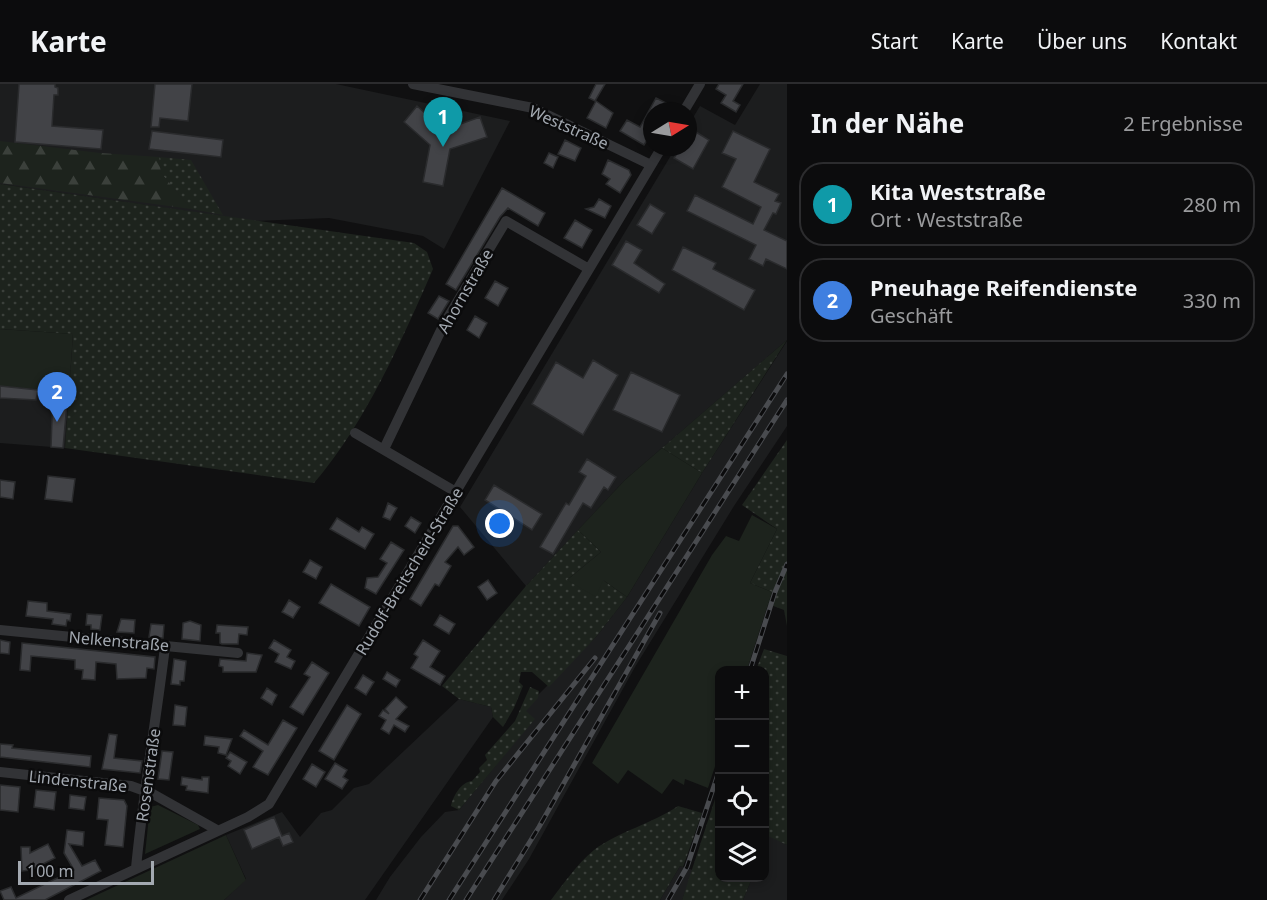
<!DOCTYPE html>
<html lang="de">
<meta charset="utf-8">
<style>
:root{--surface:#0c0c0d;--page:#151516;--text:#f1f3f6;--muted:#9a9b9d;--line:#2c2c2e;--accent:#dd8f3d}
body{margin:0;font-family:"Noto Sans",sans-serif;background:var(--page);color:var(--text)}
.controls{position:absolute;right:18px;bottom:18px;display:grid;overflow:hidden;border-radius:12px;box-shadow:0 3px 9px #0003}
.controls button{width:54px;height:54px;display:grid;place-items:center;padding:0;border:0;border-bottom:2px solid var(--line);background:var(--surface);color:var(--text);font:30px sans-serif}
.compass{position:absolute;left:643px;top:18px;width:54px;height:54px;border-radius:50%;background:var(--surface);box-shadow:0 3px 9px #0003;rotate:79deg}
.scale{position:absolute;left:18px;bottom:15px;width:136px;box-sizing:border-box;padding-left:6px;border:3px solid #a3a9b1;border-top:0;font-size:16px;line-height:21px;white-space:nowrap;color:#a3a9b1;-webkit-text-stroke:4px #0b0b0c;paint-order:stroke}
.you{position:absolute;left:500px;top:440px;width:21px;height:21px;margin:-15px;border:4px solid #fff;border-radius:50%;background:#1a73e8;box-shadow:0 0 0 9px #1a73e833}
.badge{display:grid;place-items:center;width:39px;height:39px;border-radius:50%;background:var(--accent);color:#fff;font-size:20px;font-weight:700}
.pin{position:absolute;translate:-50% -50px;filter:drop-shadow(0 2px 3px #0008)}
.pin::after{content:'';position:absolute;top:32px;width:21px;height:18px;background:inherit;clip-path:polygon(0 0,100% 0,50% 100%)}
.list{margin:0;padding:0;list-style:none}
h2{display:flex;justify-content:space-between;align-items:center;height:78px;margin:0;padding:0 24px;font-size:26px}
h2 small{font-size:20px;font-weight:400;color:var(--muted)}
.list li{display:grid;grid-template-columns:39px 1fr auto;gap:18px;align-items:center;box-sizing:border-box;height:84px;margin:0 12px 12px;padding:0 12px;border:2px solid var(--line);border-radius:24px}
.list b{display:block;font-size:22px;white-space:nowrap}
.list p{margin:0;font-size:20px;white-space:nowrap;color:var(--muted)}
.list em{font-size:20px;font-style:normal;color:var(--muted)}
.icon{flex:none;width:33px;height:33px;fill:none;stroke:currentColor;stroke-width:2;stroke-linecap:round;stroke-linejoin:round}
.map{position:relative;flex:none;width:787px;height:816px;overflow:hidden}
header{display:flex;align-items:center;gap:36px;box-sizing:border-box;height:84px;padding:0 30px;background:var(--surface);border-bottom:2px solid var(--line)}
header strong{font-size:28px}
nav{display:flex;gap:33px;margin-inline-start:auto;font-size:21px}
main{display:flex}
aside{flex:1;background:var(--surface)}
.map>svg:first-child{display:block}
.built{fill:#1c1d1e}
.grass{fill:url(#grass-dots)}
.forest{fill:url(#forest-firs)}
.green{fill:#1d231d}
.building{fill:#424347;stroke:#2a2b2d;stroke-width:1.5}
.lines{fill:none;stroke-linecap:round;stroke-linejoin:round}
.street{stroke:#323336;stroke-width:10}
.rail-casing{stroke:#494b4f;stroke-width:5}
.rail{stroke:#0b0b0c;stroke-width:3;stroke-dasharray:9;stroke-linecap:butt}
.labels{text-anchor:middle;stroke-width:5;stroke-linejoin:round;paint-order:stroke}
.street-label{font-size:16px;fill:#a3a9b1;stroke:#0b0b0c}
</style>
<header>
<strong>Karte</strong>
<nav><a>Start</a><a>Karte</a><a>Über uns</a><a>Kontakt</a></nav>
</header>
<main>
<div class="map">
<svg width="787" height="816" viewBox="0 0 787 816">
<defs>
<pattern id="grass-dots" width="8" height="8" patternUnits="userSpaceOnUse" patternTransform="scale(1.5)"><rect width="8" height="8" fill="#1d231d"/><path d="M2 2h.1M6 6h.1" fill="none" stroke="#3b403b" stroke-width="1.8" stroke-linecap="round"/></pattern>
<pattern id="forest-firs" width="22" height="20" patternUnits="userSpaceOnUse" patternTransform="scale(1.5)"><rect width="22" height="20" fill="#1d231d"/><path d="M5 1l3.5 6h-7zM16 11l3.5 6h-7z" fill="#3b403b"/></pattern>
</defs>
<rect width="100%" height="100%" fill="#101011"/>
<path class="built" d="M0,0H336L510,37L444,165L423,152L329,134L255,137L0,100Z
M760,0H787V256L625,396L526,502L460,423L676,63H688V42L700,22L735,41Z
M787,257V342L734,422L635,583L529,775L502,816H376L390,793L421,753L445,728L459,726L534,635L525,627L531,618L596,553L627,513L702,389Z
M0,302L69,308L65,364L0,359Z
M459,615L491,623L493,633L365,816H224L246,795L226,751L282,728L300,753L321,729L332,726L354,704L369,700Z
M768,751L787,761V816H743L752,794H764L765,760Z
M680,782L693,786L682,816H660Z"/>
<path class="grass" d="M159,73L191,76L223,131L191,125L161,89Z
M0,100L414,159L427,168L433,185C402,256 365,340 314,399L65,364L73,250L0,245Z
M787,256L702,389L662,364Z
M787,356V542L784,526L768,520L772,508L750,499L777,445L742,421Z
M578,446L601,468L567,496H603L627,513L596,553L549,603L532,588H521L519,598L523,602L514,624L503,643L493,633L491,623L459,615L442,602L526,502Z
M764,565L787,572V761L768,752L765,760L764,586H756Z
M530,603L539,607L538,614L526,627L535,635L459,726L451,722C453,712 461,698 472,697L480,688L479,684L487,676L485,671L515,637Z
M719,703L720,794H752L743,816H682Z
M678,722L702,729L683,783L680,782L660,816H551C564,799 577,780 594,766C619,747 652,740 678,722Z"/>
<path class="forest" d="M0,57L100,69L159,73L161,89L191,125L0,99Z"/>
<path class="green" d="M0,245L73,250L69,308L0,302Z
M662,364L702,389L627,513L603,496L596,513L567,496L601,468L578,446L625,396Z
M752,431L777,445L750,499L772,508L747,586H720L719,670L708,704L685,695L684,701L673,695L662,710L628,686L618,700L592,679L712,471L726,452L739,457Z
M158,721L198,741L200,745L145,770L150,723Z
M226,751L246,796L224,816H86Z"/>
<path class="building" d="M19,0H55V3L58,4V11H54L52,42L103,46L101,65L15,58Z
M155,0H192L188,37L160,34L159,43H151Z
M596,0H605L595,17L589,14Z
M719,0H743L733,17L740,21L736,28L721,19L726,11L716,5Z
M656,14L668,20L664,27H652V48L644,61L620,47L627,36L640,43Z
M596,17L613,29L606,44L587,34Z
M417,22L444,46L480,33L487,53L450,65L443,102L423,98L430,61L404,38Z
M691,45L709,56L693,85L674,74L681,63H688Z
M152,47L223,56L221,73L149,65Z
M733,47L770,65L754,98L779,110L775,117L781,119L776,130L773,129L764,146L787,157V185L766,175L763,182L749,175L756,161L687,127L695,111L753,140L761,123L722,103L736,75L722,69Z
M565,56L581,64L575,77L558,70Z
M549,69L558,73L553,84L544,79Z
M608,76L629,86L631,91L620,109L606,100L610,95L602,90Z
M502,104L545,129L538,142L508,124L500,133L456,206L446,200Z
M599,115L611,122L605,134L586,125L594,123Z
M650,120L665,129L652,150L637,141Z
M575,136L592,146L582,164L564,154Z
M626,157L642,166L634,179L665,200L659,209L612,181Z
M683,163L716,179L713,185L755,206L744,226L672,186Z
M495,197L508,204L498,222L485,214Z
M439,212L449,217L438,235L428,229Z
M475,232L487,239L479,254L467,246Z
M593,276L618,291L583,351L532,320L556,278L583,294Z
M631,288L680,311L662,348L613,326Z
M0,302L38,306L36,316L0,314Z
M53,307L68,308L63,364L51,363Z
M587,375L616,393L608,406L604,403L591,424L583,419L553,470L540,463L566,419L569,421L586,392L579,388Z
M48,392L75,395L72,418L45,415Z
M0,396L15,398L13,415L0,413Z
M494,401L542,430L532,446L485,416Z
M388,419L397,424L390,436L383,433Z
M411,433L421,439L415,449L405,442Z
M337,434L359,448L362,443L374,450L365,465L330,445Z
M453,442H458L474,463L464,471L458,463L445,478L451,482L439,502L435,500L421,522L410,515Z
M391,458L404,466L376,510L365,504L367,494L378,493L387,479L380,475Z
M310,476L322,483L316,495L303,488Z
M488,496L497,509L487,516L478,503Z
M331,500L370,523L359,542L319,519Z
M289,516L300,523L293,534L282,528Z
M28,517L47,519V527L71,530L70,537L67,536L66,542L52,540L53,535L26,532Z
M87,530L102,531L100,546L91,545V541H86Z
M440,531L455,540L449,550L434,541Z
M121,535L135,536L134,549L117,548Z
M190,537L201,541L200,557L182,555L183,539Z
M151,540L164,541L163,554L149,553Z
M217,541L248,543L247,551L239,550L238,560H222L220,559V549H216Z
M0,556L10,558L9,570L0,569Z
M274,556L291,566L287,573L295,577L291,585L275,578L279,570L269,564Z
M423,556L440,567L430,583L445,592L440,601L411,584L418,573L414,570Z
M22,559L155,573L154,585L147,584L146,594L117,595L116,580L96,578L95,596L82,595L83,586L75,585V576L31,572L30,587L20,586Z
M247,569L262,571L256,588H223V583L219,582L220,575L246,577Z
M174,575L186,577L184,597H180V601L171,600Z
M312,578L329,589L303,631L290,623L310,593L304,590Z
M387,588L400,596L396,603L383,595Z
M363,591L374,598L366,611L355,604Z
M267,604L277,611L272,621L261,614Z
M396,613L407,623L396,635L409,642L405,648L394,641L389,650L381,645L386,636L379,632L383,626L389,630L385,625Z
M175,621L187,623L185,642L173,641Z
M347,621L361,630L334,676L319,667Z
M283,636L297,644L268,691L253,683L263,667L240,652L244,646L268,661Z
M109,650L117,651L114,674L142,677L140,689L102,685Z
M205,652L232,655L226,671L218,669L219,663L204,661Z
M0,660L13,661L12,664L91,672L90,683L0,673Z
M162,667L173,668L169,696L158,695Z
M230,668L247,678L240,690L228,682L231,677L226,674Z
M335,679L347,686L343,693L348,696L342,705L325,695Z
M312,680L325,688L316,703L303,695Z
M182,693L202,696V693H209L208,709L186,706L187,702L181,701Z
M0,701L20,703L18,728L0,726Z
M36,706L56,708L54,726L34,723Z
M70,711L86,713L84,726L69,724Z
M99,714L124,716L127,722L123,763L105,761L108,736L97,735Z
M274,733L282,752L289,749L293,758L283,762L279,753L252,765L244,746Z
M67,746L84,748L83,762L69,760L82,782L95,776L101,787L45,816H4L0,807L11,803L16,814L74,786L64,769Z
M48,760L55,774L31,786L22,787L21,763H30V769Z"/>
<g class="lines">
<path class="street" d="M413,0L533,24L651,81
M684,27L700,0
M355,349L456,408
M384,365L444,240L506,137L589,185
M0,546L238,569
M0,688L131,702L153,710L217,746
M136,784C143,710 156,637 165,563
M69,816L248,733L269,720L662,63"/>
<defs>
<path id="rail" d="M750,586L775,508L787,480
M420,816L496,697L595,574
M449,816L787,290
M466,816L787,316
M494,816L539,743L660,529
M668,816L687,783L720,684"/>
</defs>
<use href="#rail" class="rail-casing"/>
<use href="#rail" class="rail"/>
</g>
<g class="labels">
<g class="street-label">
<text transform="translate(569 43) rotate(24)" y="6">Weststraße</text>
<text transform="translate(465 207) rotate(-60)" y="6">Ahornstraße</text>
<text transform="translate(409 487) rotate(-59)" y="6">Rudolf-Breitscheid-Straße</text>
<text transform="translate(119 557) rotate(5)" y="6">Nelkenstraße</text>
<text transform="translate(148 691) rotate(-82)" y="6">Rosenstraße</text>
<text transform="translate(78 697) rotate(6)" y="6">Lindenstraße</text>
</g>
</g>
</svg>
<div class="controls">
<button>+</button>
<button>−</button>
<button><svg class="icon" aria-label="locate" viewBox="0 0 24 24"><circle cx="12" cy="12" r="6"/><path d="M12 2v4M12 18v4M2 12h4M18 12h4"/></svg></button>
<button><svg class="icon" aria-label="layers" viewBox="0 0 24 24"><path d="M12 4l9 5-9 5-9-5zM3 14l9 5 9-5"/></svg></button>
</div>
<svg class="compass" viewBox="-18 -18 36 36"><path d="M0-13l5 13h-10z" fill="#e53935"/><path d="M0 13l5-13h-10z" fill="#9a9b9d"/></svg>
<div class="scale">100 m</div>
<div class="you"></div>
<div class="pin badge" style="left:443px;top:63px;background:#0f9aa8">1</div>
<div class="pin badge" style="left:57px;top:338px;background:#3f7fe0">2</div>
</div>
<aside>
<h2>In der Nähe<small>2 Ergebnisse</small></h2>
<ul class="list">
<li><span class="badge" style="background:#0f9aa8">1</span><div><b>Kita Weststraße</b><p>Ort · Weststraße</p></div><em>280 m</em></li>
<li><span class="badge" style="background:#3f7fe0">2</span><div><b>Pneuhage Reifendienste</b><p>Geschäft</p></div><em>330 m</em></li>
</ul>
</aside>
</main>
